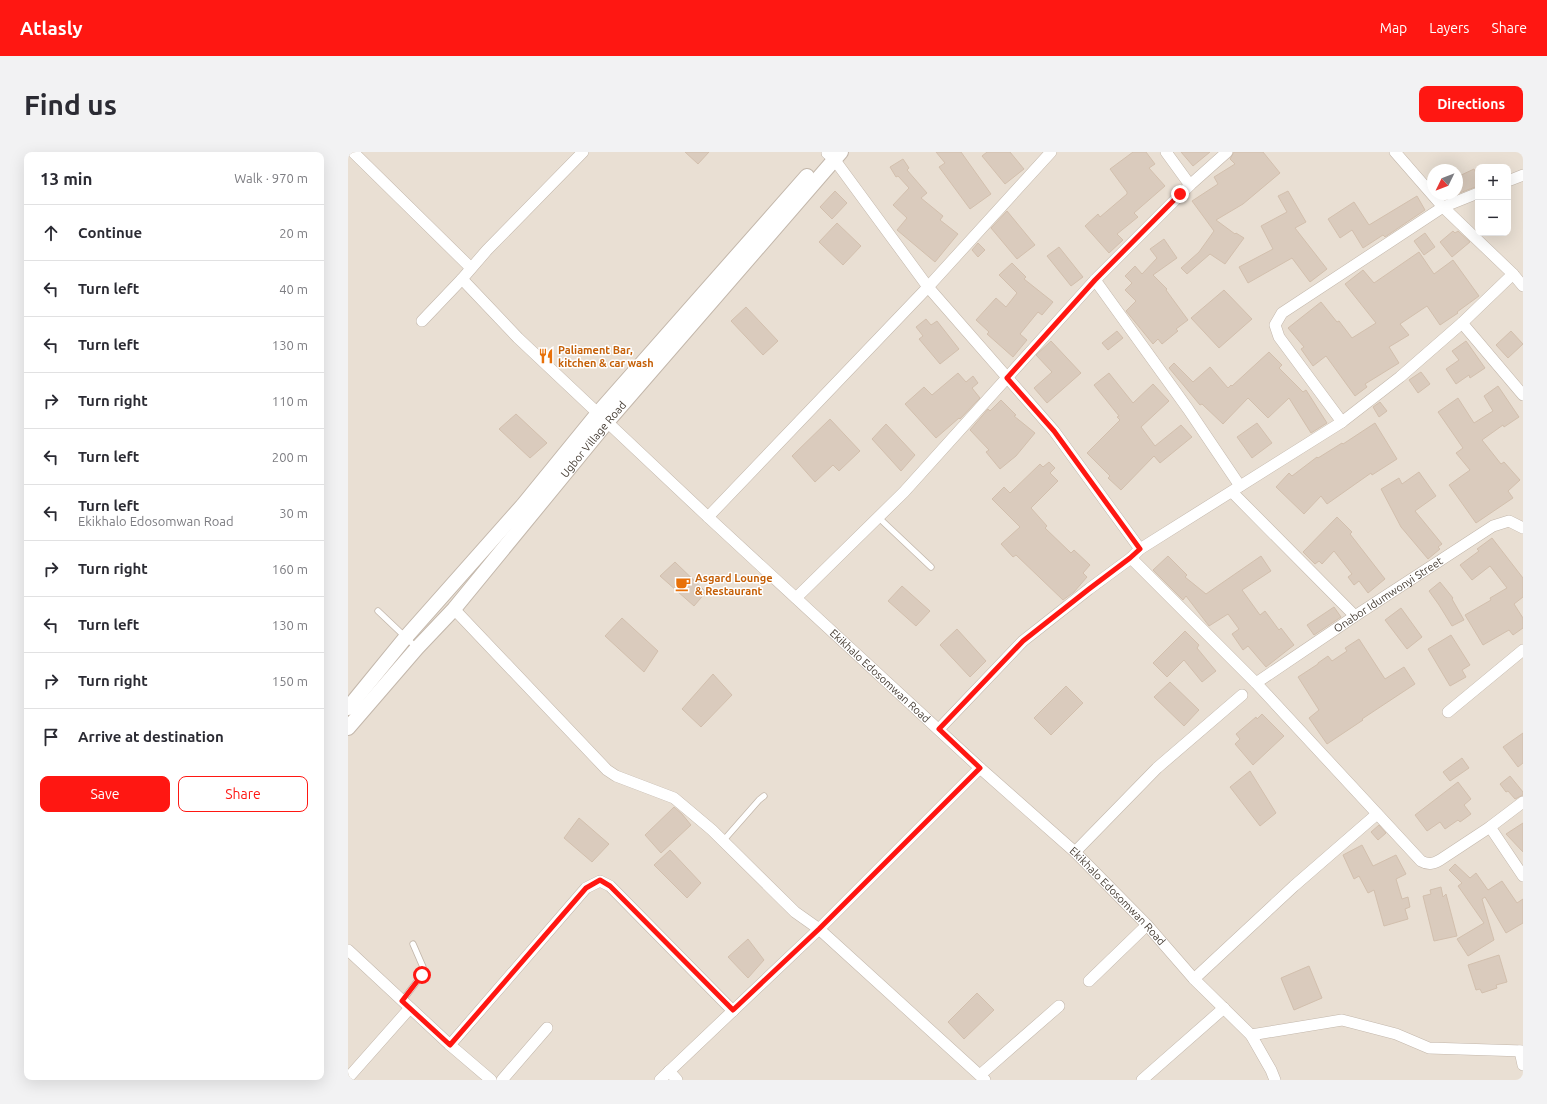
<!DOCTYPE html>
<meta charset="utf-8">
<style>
:root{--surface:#fff;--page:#f2f2f3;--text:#2b2b33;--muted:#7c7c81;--line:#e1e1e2;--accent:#ff1712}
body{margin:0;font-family:Ubuntu,sans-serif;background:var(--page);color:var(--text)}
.controls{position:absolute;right:12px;top:12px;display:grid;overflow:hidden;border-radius:8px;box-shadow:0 4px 16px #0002}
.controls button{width:36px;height:36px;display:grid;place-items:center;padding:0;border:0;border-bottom:1px solid var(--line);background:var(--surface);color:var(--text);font:20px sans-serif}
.compass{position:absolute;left:1079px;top:12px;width:36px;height:36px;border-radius:50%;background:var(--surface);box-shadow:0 4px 16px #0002;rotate:227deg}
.stop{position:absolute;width:12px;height:12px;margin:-9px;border:3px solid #ff1712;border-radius:50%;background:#fff}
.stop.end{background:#ff1712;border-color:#fff;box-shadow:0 1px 4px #0008}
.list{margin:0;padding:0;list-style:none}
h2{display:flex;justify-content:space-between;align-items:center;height:52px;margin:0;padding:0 16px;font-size:17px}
h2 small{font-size:13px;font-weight:400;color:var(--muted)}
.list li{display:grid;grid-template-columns:26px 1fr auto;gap:12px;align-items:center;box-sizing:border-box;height:56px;padding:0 16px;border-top:1px solid var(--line)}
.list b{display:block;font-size:15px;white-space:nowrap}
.list p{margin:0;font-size:13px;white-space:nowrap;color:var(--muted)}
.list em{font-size:13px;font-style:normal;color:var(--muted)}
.actions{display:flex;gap:8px;padding:12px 16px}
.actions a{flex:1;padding:9px 0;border:1px solid var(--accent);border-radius:8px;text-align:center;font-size:14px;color:var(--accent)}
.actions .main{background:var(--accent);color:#fff}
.icon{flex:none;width:22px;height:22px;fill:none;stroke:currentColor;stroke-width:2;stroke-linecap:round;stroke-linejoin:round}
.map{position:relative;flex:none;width:1175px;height:928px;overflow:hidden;border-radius:8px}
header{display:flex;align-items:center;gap:24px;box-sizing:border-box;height:56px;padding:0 20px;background:var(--accent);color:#fff}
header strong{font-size:19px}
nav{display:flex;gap:22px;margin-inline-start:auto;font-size:14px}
.intro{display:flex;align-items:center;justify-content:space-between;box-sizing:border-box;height:96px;padding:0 24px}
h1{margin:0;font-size:28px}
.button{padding:10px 18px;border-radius:8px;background:var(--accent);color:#fff;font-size:14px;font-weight:700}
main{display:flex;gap:24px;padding:0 24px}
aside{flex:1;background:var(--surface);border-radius:8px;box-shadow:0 4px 16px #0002}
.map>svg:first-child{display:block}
.residential{fill:#e9dfd3;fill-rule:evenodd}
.building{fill:#dacbbd;stroke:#d2bfad}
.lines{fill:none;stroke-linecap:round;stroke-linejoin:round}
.service-casing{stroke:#c3b7ab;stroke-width:7}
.minor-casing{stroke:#c3b7ab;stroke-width:12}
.tertiary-casing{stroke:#c3b7ab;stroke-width:16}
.service{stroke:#fff;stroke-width:5.5}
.minor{stroke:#fff;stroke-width:11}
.tertiary{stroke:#fff;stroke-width:14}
.route{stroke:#ff1712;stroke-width:5}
.labels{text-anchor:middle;stroke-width:3;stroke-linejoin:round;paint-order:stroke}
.food-label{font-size:11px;font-weight:bold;fill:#c56008;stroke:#fff;text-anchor:start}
.street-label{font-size:11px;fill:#473e35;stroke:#fff}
</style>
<header>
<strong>Atlasly</strong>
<nav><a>Map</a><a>Layers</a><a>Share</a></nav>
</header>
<div class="intro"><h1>Find us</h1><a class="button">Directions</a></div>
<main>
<aside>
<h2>13 min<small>Walk · 970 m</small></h2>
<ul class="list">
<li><svg class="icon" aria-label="ahead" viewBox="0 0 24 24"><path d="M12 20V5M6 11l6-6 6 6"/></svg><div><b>Continue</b></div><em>20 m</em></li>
<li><svg class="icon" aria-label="left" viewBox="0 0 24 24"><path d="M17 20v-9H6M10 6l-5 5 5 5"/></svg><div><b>Turn left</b></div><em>40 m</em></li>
<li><svg class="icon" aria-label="left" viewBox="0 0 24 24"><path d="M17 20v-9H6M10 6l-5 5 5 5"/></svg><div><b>Turn left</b></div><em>130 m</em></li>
<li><svg class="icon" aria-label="right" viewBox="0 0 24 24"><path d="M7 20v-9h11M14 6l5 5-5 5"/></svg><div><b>Turn right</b></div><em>110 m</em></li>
<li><svg class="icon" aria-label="left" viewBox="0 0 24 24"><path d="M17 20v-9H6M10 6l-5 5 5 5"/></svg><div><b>Turn left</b></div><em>200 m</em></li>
<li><svg class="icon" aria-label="left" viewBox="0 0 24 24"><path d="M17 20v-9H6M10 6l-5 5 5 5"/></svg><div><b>Turn left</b><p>Ekikhalo Edosomwan Road</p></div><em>30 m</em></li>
<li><svg class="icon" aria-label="right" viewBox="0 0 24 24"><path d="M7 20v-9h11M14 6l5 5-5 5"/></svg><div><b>Turn right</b></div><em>160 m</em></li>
<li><svg class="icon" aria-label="left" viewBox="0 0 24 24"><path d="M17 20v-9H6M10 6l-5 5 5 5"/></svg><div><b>Turn left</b></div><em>130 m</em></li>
<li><svg class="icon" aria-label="right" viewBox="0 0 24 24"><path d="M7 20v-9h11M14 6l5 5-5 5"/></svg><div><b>Turn right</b></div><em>150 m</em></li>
<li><svg class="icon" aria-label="arrive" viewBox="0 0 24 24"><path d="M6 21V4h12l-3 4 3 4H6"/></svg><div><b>Arrive at destination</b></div></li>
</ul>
<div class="actions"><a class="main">Save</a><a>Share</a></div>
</aside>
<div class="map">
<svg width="1175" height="928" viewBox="0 0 1175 928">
<rect width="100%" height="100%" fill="#f4eee6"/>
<path class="residential" d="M0,0H1175V928H0ZM1130,15H1160V81H1130ZM1085,18H1109V42H1085Z"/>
<path class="building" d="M337,0H361L350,12Z
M588,0H613L643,42L622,57L591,15L597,11Z
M639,0H662L676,17L657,32L634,4Z
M785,0H798L807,12L801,16L817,34L786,61L790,65L769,82L775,88L761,101L737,74L750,62L752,65L779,42V40L762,17Z
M833,0H862L845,14Z
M886,0H915L932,21L895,52L868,68L887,82L888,81L896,86L877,112L862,102L839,122L833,116L851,100L866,79L844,49L870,32L866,25L887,12L882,7Z
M555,7L561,16L559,18L579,41L573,46L595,64L592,68L610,82L587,110L549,78L559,66L545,53L561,36L550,24L548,25L542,15Z
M1126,17L1130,25V34L1109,42V25Z
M487,39L499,51L484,67L472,55Z
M940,39L958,70L947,76L979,117L962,130L944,106L900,131L891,115L925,97L913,74L939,60L930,44Z
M1069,44L1077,58L1037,85L1035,83L1015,96L1004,78L992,86L980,67L1006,50L1021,73Z
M659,59L687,93L669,107L643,76Z
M489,71L513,94L495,113L471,90Z
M1105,79L1107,81L1110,79L1122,90L1104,105L1092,90Z
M1077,81L1087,95L1076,103L1066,89Z
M816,87L829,106L805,123L819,137L818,138L840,168L828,177L830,179L814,192L810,187L805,192L778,159L788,149L777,138L784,131L777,124L787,114L794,122L809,106L802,97Z
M630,91L637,98L630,105L624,98Z
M711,95L735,125L723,134L699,104Z
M1071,100L1086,122L1105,108L1131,144L1109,160L1110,161L1092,173L1079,154L1052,172L1061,183L1041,195L1051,211L1017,232L1019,235L1007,244L978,204L965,214L953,197L956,195L940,176L973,150L989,170L991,169L1004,186L1028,171L997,132L1015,118L1026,131Z
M664,111L678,125L676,127L705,150L694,163L690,160L672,182L679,188L665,205L639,182L641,180L628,168L648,146L658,155L669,141L651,123Z
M876,138L904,167L871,196L843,166Z
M398,155L430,189L415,203L383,169Z
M578,167L583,173L589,169L611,197L592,212L571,187L575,184L568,175Z
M769,179L775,186L760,198L754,191Z
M1163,179L1175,192L1160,206L1148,193Z
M703,189L733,221L699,251L686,236L704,220L688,203Z
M1118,189L1137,216L1122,226L1121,223L1108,232L1098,217L1111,208L1104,199Z
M921,200L934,213L931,216L955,240L958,238L979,271L963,281L941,246L920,266L900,246L875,272L854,252L852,253L821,216L826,211L845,230L862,215L880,236L883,233L884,234Z
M1073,220L1082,232L1070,241L1061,228Z
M610,221L618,230L625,224L630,231L624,236L632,246L612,267L611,266L588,286L557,252L576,235L584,243Z
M761,221L785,251L805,232L821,249L793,275L807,294L833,273L844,285L812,311L806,304L773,338L760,326L762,324L739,301L772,268L769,265L771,264L746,233Z
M1150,234L1171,265L1156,275L1155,273L1134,288L1153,312L1156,310L1172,328L1160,339L1165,346L1128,371L1101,333L1122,318L1108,301L1115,296L1090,260L1110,246L1126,271L1145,259L1136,244Z
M653,248L668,263L666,264L687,281L668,304L652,317L638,300L641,298L622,278L640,257L642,259Z
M1032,250L1039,259L1031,265L1025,255Z
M168,262L199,291L182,306L151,277Z
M482,267L512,299L491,319L485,313L467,330L444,304Z
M909,271L924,291L904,306L889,285Z
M1027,271L1049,307L1024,323L1023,321L979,352L973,344L956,362L928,335L941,321L944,324L969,305L970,306L994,291L995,292Z
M538,272L567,303L553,319L524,287Z
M701,310L707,316L702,321L710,329L683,356L699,374L697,376L723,401L726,398L742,413L735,421L739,425L726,440L715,448L668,403L665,405L653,392L672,375L644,347L656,335L662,341L692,312L695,315Z
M1071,320L1088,344L1067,359L1094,392L1090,395L1092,397L1080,407L1053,375L1033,337L1051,326L1054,332Z
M989,365L1004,380L1002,382L1037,427L1020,441L1011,429L1006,433L1000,425L1004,422L986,399L974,412L971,409L967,412L955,400Z
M1144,386L1175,426V445L1166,452L1175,466V476L1165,483L1161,478L1135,493L1117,463L1143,448L1142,446L1159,436L1142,414L1124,428L1112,413L1131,399L1129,397Z
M820,404L839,423L837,425L858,442L913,404L923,419L894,438L912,463L917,459L931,478L933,476L946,493L918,515L900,494L895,498L884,482L891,477L880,462L861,474L838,444L835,448L805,418Z
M327,410L358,440L346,454L312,424Z
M1092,430L1105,446L1104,447L1116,468L1104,474L1091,453L1081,439Z
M554,434L582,459L568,474L540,449Z
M986,455L993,465L966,483L959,473Z
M1053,456L1074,485L1059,497L1037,468Z
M274,466L310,499L296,520L257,484Z
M609,477L638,509L622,525L592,493Z
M837,479L851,493L849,496L868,519L854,530L836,508L819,525L805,511Z
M1103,483L1122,513L1114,518L1118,525L1102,534L1080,497Z
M1011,487L1037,527L1056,515L1067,532L1014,567L1015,568L979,592L961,566L971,558L950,525L970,512V511L980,504L984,509L999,499L997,496Z
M365,522L384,543L353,575L334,557Z
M822,530L851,558L836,574L806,545Z
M718,534L735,551L703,583L686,566Z
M914,562L936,584L905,613L887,592L892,587L888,582L908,565L909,567Z
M1175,581V611L1170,615L1155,595Z
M1114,606L1121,616L1102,629L1095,620Z
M902,619L928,661L912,674L882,635Z
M1162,624L1175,640V643L1167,647L1160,639L1158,640L1152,632Z
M1110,630L1123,647L1116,653L1123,662L1112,670L1110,668L1097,677L1092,670L1079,679L1067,663Z
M326,655L334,662L343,673L313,701L297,683Z
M231,666L261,692L244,710L216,686Z
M1175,671V700L1158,682Z
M1031,673L1038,681L1030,688L1023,680Z
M1014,693L1025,714L1048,703L1058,722L1048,727L1054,747L1060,745L1062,755L1057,757L1060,767L1036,774L1026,738L1020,741L1011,724L1006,727L995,703Z
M322,698L353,731L339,746L306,713Z
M1107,712L1122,726L1128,721L1140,738L1154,729L1169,751L1175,747V771L1158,781L1137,745L1134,747L1146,788L1120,804L1109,787L1136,771L1110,734L1114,731L1101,718Z
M1093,735L1095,745L1098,742L1109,784L1086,789L1075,744L1083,742L1082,738Z
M400,787L416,808L400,826L380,805Z
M1151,803L1159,830L1148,833L1149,836L1134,841L1132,837L1128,838L1120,813Z
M961,814L974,846L946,858L933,826Z
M629,841L646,858L616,887L600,870Z"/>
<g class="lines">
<defs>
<path id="service" d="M530,365L583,415
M30,459L69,496
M375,689L411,648L416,644
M54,849L74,823L75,815L65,792"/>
<g id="minor">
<path d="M5,0L123,116"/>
<path id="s1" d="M235,0L139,98L114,127L170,186L360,365L632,616L727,700L799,773L846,827L903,883L923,918L927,928"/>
<path d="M1047,0L1095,55L1165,122L1175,134"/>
<path d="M479,1L486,7L580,135L706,279L792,397"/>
<path d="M1160,29L1175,23"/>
<path d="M842,33L879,0"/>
<path d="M747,128L840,257L892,334"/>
<path d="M74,169L114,127"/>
<path d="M1114,171L1175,243"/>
<path d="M994,270L931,185L927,173L934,161L1095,55L1130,41"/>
<path d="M884,340L1007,464"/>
<path d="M360,365L580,135L703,0"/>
<path d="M783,406L908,531L1073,709C1080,713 1085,712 1092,708L1142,675L1175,650"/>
<path d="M448,446L556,340L747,128L842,33L818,0"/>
<path d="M106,457L259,618L268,624L326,646L364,678L447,760L471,777L637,928"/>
<path id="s2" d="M908,531L1007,464L1145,374L1161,369L1175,376"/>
<path d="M1100,560L1175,498"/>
<path d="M591,577L675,489L741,437L783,406L792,397L994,270L1052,225L1114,171L1165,122"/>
<path d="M1142,675L1175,724"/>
<path d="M727,700L809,616L894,543"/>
<path d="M0,798L102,893L143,928"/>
<path d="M846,827L946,734L1029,662"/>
<path d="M741,829L799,773"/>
<path d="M903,883L994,868L1048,882L1081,896L1175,899"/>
<path d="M102,893L238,736L252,729L262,734L385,859"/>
<path d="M1172,899L1175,913"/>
<path d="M321,919L329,928"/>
<path d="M632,923L711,854"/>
<path d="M0,926L62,856"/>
<path d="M154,928L199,876"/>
<path d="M312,928L471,777L632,616"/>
<path d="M794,928L876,856"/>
</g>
<g id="tertiary">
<path d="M0,556L58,485L175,353L250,261L459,24"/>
<path id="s3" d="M0,576L69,496L106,457L260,269L493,0"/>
</g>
</defs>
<use href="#service" class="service-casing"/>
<use href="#minor" class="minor-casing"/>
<use href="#tertiary" class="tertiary-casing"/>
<use href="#service" class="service"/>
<use href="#minor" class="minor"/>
<use href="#tertiary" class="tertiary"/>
</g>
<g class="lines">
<path class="route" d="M74,823L54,849L102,893L238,736L252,728L262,734L385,858L471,777L632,616L591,577L675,489L741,437L782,406L792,397L706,279L659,226L747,128L832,42"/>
</g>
<defs>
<symbol id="restaurant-bare" viewBox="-9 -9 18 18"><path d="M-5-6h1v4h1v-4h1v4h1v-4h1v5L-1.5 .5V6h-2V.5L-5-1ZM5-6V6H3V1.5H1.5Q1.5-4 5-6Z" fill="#e8710a" stroke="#fff" stroke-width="2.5" paint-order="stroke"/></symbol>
<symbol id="cafe-bare" viewBox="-9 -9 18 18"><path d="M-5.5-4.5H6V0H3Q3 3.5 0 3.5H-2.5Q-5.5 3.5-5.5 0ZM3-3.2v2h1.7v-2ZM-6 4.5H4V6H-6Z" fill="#e8710a" stroke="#fff" stroke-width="2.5" paint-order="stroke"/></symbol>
</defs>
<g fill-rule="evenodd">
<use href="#restaurant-bare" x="187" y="193" width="22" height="22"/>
<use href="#cafe-bare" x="324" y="421" width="22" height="22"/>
</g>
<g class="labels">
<g class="food-label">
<text x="210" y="202">Paliament Bar,<tspan x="210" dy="13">kitchen &amp; car wash</tspan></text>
<text x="347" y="430">Asgard Lounge<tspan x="347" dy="13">&amp; Restaurant</tspan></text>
</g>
<g class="street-label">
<text dy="4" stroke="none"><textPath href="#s3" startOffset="379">Ugbor Village Road</textPath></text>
<text dy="4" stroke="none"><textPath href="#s2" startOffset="159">Onabor Idumwonyi Street</textPath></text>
<text dy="4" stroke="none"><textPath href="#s1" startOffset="752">Ekikhalo Edosomwan Road</textPath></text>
<text dy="4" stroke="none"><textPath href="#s1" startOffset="1076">Ekikhalo Edosomwan Road</textPath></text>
</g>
</g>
</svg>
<div class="controls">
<button>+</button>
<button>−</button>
</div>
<svg class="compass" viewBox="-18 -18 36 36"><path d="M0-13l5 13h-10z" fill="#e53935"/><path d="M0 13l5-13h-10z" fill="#7c7c81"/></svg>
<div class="stop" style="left:74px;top:823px"></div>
<div class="stop end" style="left:832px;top:42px"></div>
</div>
</main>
